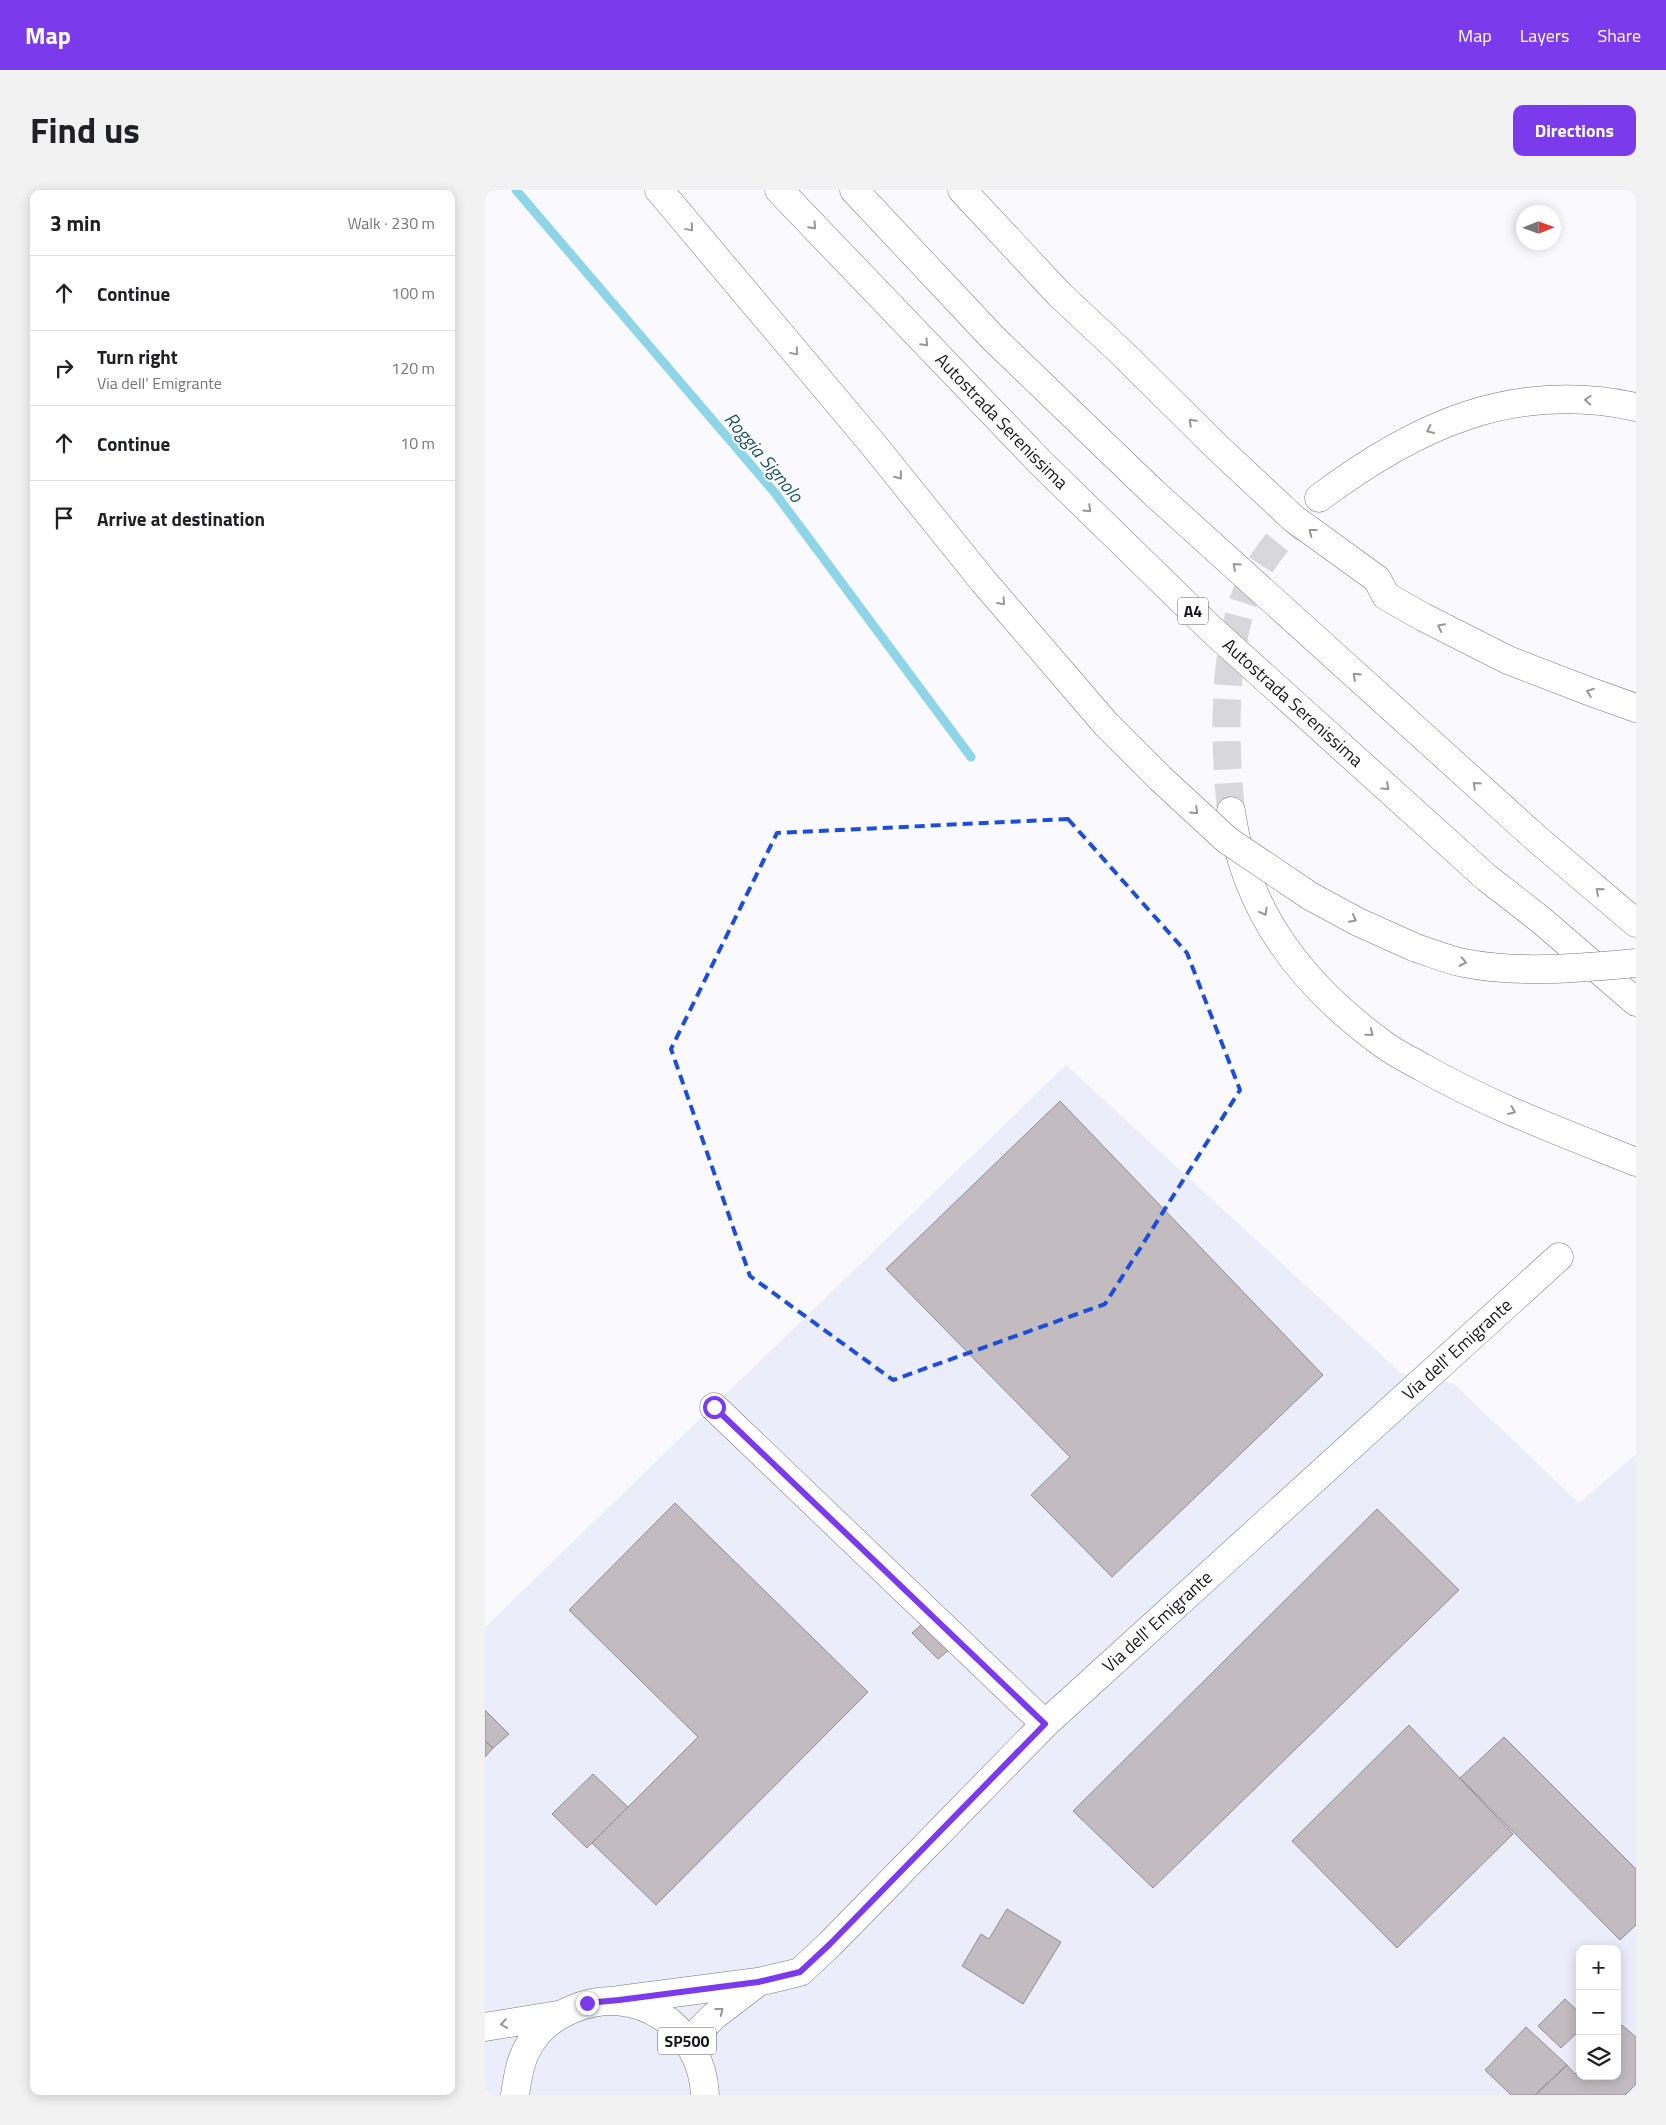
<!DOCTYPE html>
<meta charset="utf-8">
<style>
:root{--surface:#fff;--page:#f2f2f2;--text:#202124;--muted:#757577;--line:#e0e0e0;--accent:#7c3aed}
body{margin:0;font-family:"Titillium Web",sans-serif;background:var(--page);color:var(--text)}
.controls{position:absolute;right:15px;bottom:15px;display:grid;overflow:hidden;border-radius:10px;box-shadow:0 2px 12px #0003}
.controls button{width:45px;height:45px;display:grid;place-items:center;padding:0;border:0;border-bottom:1px solid var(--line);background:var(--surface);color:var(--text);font:25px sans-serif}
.compass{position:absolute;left:1031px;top:15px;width:45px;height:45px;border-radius:50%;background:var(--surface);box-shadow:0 2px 12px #0003;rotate:89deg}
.stop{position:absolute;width:15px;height:15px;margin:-11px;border:4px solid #7c3aed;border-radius:50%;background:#fff}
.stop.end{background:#7c3aed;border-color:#fff;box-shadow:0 1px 5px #0008}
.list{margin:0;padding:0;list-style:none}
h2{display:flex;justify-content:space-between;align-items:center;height:65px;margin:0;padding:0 20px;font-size:21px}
h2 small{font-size:16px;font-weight:400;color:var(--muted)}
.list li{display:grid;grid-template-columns:32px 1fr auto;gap:15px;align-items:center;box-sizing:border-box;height:75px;padding:0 20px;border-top:1px solid var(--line)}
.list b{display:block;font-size:19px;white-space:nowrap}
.list p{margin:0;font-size:16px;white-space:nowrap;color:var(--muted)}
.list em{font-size:16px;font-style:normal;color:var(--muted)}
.icon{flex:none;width:28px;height:28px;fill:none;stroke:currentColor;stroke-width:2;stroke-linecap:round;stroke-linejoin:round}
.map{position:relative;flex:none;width:1151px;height:1905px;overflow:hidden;border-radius:10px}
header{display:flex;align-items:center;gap:30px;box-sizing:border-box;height:70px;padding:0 25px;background:var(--accent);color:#fff}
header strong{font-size:24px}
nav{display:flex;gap:28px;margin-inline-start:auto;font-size:18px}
.intro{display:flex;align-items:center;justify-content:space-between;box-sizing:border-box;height:120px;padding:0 30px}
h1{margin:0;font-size:35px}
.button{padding:12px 22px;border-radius:10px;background:var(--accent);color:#fff;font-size:18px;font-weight:700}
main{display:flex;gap:30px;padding:0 30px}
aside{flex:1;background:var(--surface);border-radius:10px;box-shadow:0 2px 12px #0003}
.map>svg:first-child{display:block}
.built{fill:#ecedfb;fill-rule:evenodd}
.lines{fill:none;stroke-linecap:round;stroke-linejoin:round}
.stream{stroke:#8dd5e7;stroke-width:9}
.building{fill:#c2bbbf;stroke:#928c90}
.motorway-tunnel{stroke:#d8d8dc;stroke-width:28;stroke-dasharray:28 14;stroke-linecap:butt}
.minor-casing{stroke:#74757b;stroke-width:29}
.primary-casing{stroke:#74757b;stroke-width:29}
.motorway-casing{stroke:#74757b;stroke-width:29}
.minor{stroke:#fff;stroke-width:28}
.primary{stroke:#fff;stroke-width:28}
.motorway{stroke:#fff;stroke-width:28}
.motorway-bridge-casing{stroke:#74757b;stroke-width:29;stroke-linecap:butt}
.motorway-bridge{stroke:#fff;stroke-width:28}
.oneway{stroke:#979798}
.route{stroke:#7c3aed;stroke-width:6}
.marked{fill:none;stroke:#1d4ed8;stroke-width:4;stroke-dasharray:10 6;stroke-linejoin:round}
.labels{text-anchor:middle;stroke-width:4;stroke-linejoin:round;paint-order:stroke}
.shield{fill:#fff;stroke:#5d5d5f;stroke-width:1}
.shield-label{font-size:16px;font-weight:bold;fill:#17171a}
.street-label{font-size:18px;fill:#17171a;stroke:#fff}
.water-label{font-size:19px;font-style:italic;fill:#185561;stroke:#fff}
</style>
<header>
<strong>Map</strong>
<nav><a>Map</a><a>Layers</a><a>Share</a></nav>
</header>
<div class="intro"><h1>Find us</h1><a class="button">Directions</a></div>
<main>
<aside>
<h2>3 min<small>Walk · 230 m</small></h2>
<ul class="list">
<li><svg class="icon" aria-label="ahead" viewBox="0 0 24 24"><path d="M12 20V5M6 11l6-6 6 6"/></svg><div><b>Continue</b></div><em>100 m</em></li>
<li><svg class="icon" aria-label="right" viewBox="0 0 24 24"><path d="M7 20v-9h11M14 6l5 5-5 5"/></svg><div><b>Turn right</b><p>Via dell' Emigrante</p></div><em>120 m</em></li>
<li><svg class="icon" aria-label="ahead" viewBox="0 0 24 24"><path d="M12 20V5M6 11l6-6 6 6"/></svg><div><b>Continue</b></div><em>10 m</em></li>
<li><svg class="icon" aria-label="arrive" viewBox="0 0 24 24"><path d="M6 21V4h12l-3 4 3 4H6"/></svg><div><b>Arrive at destination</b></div></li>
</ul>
</aside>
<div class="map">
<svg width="1151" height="1905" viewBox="0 0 1151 1905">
<rect width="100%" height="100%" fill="#fafafe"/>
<path class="built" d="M581,875L916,1183L969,1194L1094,1313L1151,1264V1905H0V1437ZM1095,1759H1132V1886H1095Z"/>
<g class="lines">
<path class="stream" d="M31,0L290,303L486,567"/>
</g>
<path class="building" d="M575,911L838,1185L627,1387L546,1305L585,1267L401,1079Z
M190,1313L383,1502L171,1715L107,1653L213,1547L84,1420Z
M892,1319L974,1400L668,1698L588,1621Z
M438,1433L465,1459L453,1469L427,1443Z
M0,1520L24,1544L8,1558L0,1551Z
M924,1535L1028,1644L912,1758L807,1651Z
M1019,1547L1151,1679V1735L1135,1750L975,1588Z
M0,1551L8,1558L0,1567Z
M108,1584L143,1617L102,1658L67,1624Z
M522,1719L576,1752L538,1814L477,1776L496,1744L504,1749Z
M1080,1809L1095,1823V1840L1076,1858L1053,1836Z
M1137,1835L1151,1847V1894L1140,1905H1050L1082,1875L1090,1884L1095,1879V1886H1132V1840Z
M1041,1837L1082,1875L1050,1905H1026L1000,1880Z"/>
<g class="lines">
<path class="motorway-tunnel" d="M746,621C739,552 736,446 770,384C787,355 810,331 834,308"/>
<defs>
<g id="minor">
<path d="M229,1217L560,1534"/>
<path id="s1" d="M134,1810L273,1792L315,1782L345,1754L560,1534L1074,1067"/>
<path d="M208,1859L216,1839L229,1826L272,1793"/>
</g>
<path id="primary" d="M0,1837L73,1825
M30,1905C33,1884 36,1865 49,1848C58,1835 74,1825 88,1819C152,1792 217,1837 220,1905"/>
<g id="motorway">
<path d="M174,0L387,253L499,392L621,534L675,588"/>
<path id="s2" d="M294,0L554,271L726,439L1002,688L1056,730L1151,812"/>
<path d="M369,0L508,148L668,302L1052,649L1151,733"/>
<path d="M477,0L574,104L638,164L732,257L809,329L892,389L901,406L938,427L1023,470L1106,502L1151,518"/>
<path d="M834,308C930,236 1028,190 1151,217"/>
<path d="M746,621C760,722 817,795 898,854C910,863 924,870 937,877C1005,916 1079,943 1151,972"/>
<path d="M825,706L873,732L931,758"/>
</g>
</defs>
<use href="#minor" class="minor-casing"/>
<use href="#primary" class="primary-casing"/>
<use href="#motorway" class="motorway-casing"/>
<use href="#minor" class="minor"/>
<use href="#primary" class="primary"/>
<use href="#motorway" class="motorway"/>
<defs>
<path id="motorway-bridge" d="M675,588L742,650L825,706
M931,758C947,763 963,770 979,773C1035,784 1094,778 1151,773"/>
</defs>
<use href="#motorway-bridge" class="motorway-bridge-casing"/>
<use href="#motorway-bridge" class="motorway-bridge"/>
</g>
<defs><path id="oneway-chevron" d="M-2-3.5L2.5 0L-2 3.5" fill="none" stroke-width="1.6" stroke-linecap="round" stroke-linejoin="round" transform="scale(1.25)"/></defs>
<g class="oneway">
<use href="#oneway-chevron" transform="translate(328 36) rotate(47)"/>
<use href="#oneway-chevron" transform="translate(205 38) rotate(50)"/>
<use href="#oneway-chevron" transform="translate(440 153) rotate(46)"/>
<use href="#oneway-chevron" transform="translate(310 162) rotate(50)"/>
<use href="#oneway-chevron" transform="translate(1103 210) rotate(-177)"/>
<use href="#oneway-chevron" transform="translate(707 232) rotate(-135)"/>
<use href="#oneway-chevron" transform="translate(945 240) rotate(155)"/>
<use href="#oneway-chevron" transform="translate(414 286) rotate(51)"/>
<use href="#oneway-chevron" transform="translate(603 319) rotate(44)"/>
<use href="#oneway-chevron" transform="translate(827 342) rotate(-143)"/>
<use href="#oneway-chevron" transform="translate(751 376) rotate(-138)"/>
<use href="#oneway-chevron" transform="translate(517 412) rotate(49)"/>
<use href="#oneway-chevron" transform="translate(956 437) rotate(-153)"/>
<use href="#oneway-chevron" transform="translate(871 486) rotate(-137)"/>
<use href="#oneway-chevron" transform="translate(1105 502) rotate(-159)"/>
<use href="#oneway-chevron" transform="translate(991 595) rotate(-138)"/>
<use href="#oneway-chevron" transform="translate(901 597) rotate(42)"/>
<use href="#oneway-chevron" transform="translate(710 621) rotate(43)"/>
<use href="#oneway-chevron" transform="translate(1114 701) rotate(-139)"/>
<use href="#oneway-chevron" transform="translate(779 722) rotate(61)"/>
<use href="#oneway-chevron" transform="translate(868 729) rotate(28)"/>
<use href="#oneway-chevron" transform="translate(978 772) rotate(12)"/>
<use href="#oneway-chevron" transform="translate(885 843) rotate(39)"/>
<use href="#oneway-chevron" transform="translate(1027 921) rotate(24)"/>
<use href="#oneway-chevron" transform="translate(235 1821) rotate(-38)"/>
<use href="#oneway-chevron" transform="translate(19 1834) rotate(171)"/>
</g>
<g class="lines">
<path class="route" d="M102,1813L134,1810L273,1792L315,1782L345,1754L560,1534L229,1217"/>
</g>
<path class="marked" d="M583,629L702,763L755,900L620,1114L408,1190L265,1086L186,859L292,643Z"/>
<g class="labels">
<g class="shield">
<rect x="693" y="407.5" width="30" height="27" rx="4"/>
<rect x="173" y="1837.5" width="58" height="27" rx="4"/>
</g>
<g class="shield-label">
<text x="708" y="427">A4</text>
<text x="202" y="1857">SP500</text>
</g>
<g class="street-label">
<text dy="6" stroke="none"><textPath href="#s2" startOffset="321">Autostrada Serenissima</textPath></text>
<text dy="6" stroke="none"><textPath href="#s2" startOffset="726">Autostrada Serenissima</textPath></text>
<text dy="6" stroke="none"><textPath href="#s1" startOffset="1089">Via dell' Emigrante</textPath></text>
<text dy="6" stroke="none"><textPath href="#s1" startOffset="684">Via dell' Emigrante</textPath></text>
</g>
<g class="water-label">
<text transform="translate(279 267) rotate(50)" y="7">Roggia Signolo</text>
</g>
</g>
</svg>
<div class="controls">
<button>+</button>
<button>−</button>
<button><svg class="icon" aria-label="layers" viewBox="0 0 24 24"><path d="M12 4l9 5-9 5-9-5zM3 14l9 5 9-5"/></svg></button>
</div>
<svg class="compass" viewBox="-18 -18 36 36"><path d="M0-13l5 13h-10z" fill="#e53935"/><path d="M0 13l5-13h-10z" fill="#757577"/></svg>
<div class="stop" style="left:229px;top:1217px"></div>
<div class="stop end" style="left:102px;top:1813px"></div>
</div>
</main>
